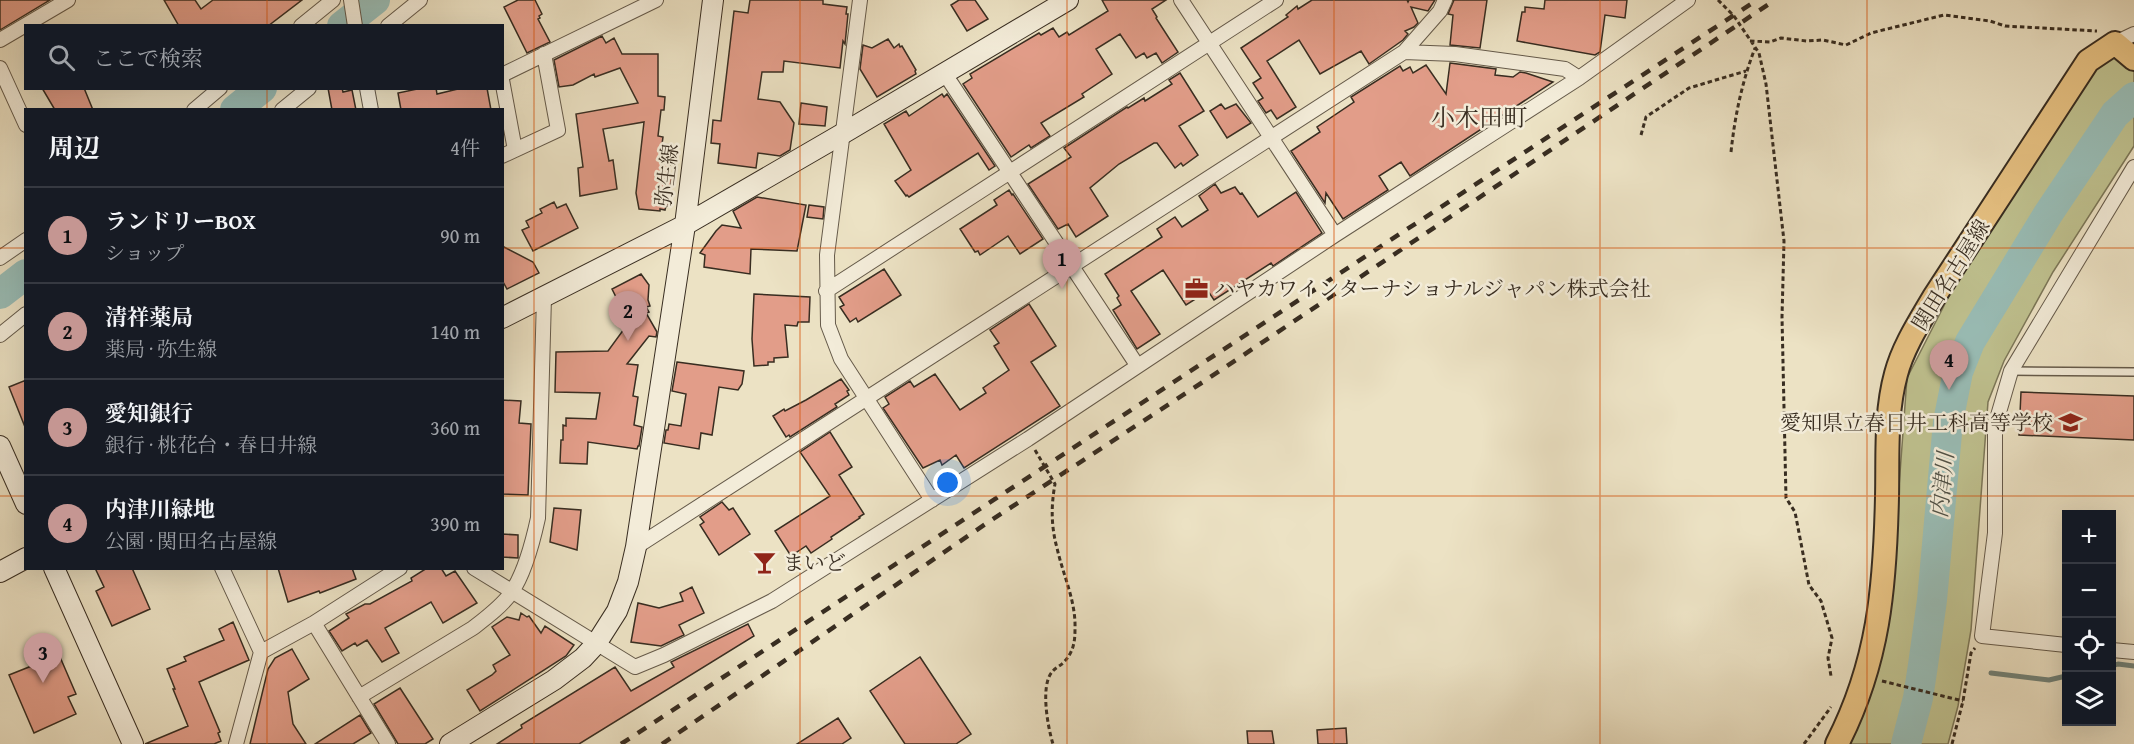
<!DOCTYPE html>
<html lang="ja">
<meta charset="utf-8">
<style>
:root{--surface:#171b24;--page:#20242c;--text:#f1f3f6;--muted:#9ea1a6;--line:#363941;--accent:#c59692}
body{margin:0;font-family:"Gentium Book Plus","Noto Serif JP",serif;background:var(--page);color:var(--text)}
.controls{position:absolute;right:18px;bottom:18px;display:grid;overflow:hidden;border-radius:0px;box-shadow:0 6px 24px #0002}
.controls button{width:54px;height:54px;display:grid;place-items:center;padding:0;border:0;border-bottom:2px solid var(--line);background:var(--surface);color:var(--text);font:30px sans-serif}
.you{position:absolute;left:948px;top:483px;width:21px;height:21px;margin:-15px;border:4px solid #fff;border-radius:50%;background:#1a73e8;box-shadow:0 0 0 9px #1a73e833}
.badge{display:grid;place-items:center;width:39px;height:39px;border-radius:50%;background:var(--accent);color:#111;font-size:20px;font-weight:700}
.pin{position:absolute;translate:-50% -50px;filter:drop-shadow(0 2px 3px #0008)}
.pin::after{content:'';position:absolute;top:32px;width:21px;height:18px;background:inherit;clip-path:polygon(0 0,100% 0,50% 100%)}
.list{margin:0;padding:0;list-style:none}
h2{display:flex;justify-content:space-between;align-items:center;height:78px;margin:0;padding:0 24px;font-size:26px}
h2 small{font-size:20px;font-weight:400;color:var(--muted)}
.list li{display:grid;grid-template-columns:39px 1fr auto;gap:18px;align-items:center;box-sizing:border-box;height:96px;padding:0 24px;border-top:2px solid var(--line)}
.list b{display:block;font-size:22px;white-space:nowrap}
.list p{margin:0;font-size:20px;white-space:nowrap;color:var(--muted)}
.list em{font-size:20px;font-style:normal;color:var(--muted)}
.icon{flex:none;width:33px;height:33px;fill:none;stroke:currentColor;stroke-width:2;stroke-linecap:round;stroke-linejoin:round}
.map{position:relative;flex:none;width:2134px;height:744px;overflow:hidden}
.search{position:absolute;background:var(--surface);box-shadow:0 6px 24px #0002;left:24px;top:24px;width:480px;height:66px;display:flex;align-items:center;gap:15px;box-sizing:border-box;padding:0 21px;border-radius:0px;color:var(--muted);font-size:22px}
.panel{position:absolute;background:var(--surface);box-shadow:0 6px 24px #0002;left:24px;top:108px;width:480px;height:462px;border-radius:0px}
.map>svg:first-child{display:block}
.green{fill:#bfc18f;stroke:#7c7758;stroke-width:1.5}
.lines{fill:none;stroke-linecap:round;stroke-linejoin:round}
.stream{stroke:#72837a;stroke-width:5}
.river{stroke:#99bdb6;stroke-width:30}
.building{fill:#e29d89;stroke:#382d21;stroke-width:1.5}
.lane-casing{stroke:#655a4a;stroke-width:10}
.street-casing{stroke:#655a4a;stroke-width:16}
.secondary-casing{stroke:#382d21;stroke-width:22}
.primary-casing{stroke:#382d21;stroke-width:26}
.path{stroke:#382d21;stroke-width:3;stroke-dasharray:4.5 3;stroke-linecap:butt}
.lane{stroke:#f3ecd9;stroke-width:7}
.street{stroke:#f3ecd9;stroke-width:14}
.secondary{stroke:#f3ecd9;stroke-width:20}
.primary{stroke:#e6c182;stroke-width:22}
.rail{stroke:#382d21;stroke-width:4.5;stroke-dasharray:10 10;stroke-linecap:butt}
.grid{fill:none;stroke:#d6550e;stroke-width:1.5;stroke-opacity:0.55}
.labels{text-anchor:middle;stroke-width:5;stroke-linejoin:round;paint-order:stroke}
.street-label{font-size:21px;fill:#382d21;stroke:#f3ecd9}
.poi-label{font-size:21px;fill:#382d21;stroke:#f3ecd9;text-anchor:start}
.water-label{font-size:22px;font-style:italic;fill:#505146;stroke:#f3ecd9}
.quarter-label{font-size:24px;fill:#382d21;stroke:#f3ecd9}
</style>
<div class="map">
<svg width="2134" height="744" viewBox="0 0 2134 744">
<rect width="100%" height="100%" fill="#ece2c4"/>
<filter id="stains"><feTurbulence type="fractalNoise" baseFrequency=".00333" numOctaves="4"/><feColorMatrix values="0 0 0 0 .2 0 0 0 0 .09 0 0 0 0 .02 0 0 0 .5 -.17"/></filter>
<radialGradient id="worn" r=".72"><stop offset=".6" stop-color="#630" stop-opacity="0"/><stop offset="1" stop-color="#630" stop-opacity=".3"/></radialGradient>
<path class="green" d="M2134,42V146L2053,272L2004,361L1988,402L1971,630L1958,706L1948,744H1840L1890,609L1907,378L1950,294L2095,69Z"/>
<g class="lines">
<path class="stream" d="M2112,666L2118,664L2134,666
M1991,673L2049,680L2066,676"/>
<path class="river" d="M342,26L375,0
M235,110L262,88
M0,294L26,274
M1906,744L1918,698L1923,665L1932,600L1948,422L1958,372L1970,342L2048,214L2115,114L2134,97"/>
</g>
<path class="building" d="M0,0H50L0,30Z
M164,0H195L201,9L213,0H302L268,26H179Z
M518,0H535L542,14L539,16L540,18L538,19L550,42L527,53L504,7Z
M750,0H823V4L847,7L846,14H848L845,44L843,41L840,68L784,61L783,72H762L758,99L780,102L794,123L790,150L780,156L758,153L756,168L718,163L720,144L711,143L713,120L721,121L734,11L748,13Z
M959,0H975L988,19L967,31L951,5Z
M1102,0H1166L1152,9L1157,17L1156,18L1178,52L1162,63L1156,53L1147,58L1144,53L1136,58L1120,34L1096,49L1112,74L1082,94L1084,97L1041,123L1050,136L1031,148L1029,145L1011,157L963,84L972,78L970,74L1039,33L1041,35L1053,28L1059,37L1067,32L1069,35L1108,11Z
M1312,0H1407L1408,2L1409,0H1435L1428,11L1411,7L1418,23L1414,27L1405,31L1408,34L1403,40L1369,64L1361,51L1320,74L1299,40L1267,61L1296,107L1277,119L1271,110L1266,113L1258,101L1263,98L1253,83L1261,78L1241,48L1288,17L1286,15L1297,6L1298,9Z
M1454,0H1487L1480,48L1450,45L1453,15L1448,14Z
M1545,0H1627L1625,18L1605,15L1600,52L1595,55L1517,41L1522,12H1525V7L1544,9Z
M602,36L606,43L614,38L622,54H658V96L665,97L664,110H661L658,136L663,137L662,144L672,145L669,176H672L668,206H666L665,210L660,209V211L639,209L636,193L644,122L603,129L609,161L613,160L617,189L580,196L578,168L583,167L576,114L638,103L620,68L595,77L594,74L573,85L559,87L554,60Z
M888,39L894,48L899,44L900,47L902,46L916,70L915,71L916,74L877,97L860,69L863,45L872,48Z
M1450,63L1496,69L1495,75L1513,77L1520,72L1526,73L1553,82L1410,176L1401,162L1379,176L1388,190L1343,219L1326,193L1325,203L1291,151L1320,132L1317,127L1354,102L1351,97L1400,66L1403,71L1410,67L1413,73L1426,65L1446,94Z
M1180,73L1204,111L1179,126L1198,155L1183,166L1181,163L1175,168L1157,143H1154L1119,164L1090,188L1108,216L1076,237L1068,224L1058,229L1028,184L1071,157L1064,148L1127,107L1128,108L1144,98L1145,101L1172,84L1169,80Z
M42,88H84L93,110H55Z
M328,88H342L343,92L352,90L356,110H332Z
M422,88H436L437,94L462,88H487L491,110H401L398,93Z
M942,94L944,97L947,94L995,166L989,170L978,153L909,197L907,195L906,196L895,181L911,170L884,124L906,111L909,116Z
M801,103L827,107L825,126L799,124Z
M1221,104L1225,109L1236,104L1251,123L1227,138L1210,111Z
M1215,184L1221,193L1235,187L1240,194L1242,193L1258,217L1296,192L1322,233L1273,266L1271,263L1214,300L1208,291L1186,305L1163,270L1131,291L1160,334L1137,349L1113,310L1121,305L1117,298L1119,296L1105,274L1162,237L1157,229L1175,217L1182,227L1208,210L1199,196Z
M1009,190L1012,195L1013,194L1043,239L1020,254L1008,236L980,255L978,251L975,252L960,229L997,205L994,200Z
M757,197L806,205L797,251L751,249L750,274L704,267L705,255L700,253L716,231L722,225L741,228L733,211Z
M554,202L557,208L566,204L578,228L533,251L522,230L529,227L526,221L542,213L540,209Z
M809,205L824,207L823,219L807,217Z
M502,246L533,262L539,273L507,289L502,280Z
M884,269L901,295L858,322L856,318L850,322L840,307L844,305L839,297Z
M641,274L649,285L648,300L650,306L646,307L649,312L646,313L657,332L656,337L649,336L627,364L638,365L633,396L638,397L634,425L642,427L639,446H638L637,449L588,442L587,464L560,463L561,440H563V425L566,426V418L596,419L600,393L555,392L556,352L608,351L627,325L619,311L622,309L612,289Z
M754,294L810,297L809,322H798L797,326L785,325L788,357L774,358V362H768V365L754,366L752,339Z
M1029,304L1056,346L1031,362L1060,406L964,468L956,455L942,465L940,460L923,468L883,408L889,404L885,397L910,381L914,387L935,374L960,410L986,393L983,388L1009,370L994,346L999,343L990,330Z
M677,362L744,371L742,384L738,390L719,387L712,435L701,433L699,449L664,443L666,430H668L669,424L681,426L686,394L672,391Z
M841,379L849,390L847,391L849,395L835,404L837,407L790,437L789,435L786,437L773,416L784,409L785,411L806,400Z
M26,380V427H25L9,387Z
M2021,392L2134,396V440L2019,435Z
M502,400L521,401L519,423L531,424L528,495L502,494Z
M830,432L852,467L839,475L864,514L859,517L860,518L831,537L832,539L811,553L806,546L791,556L775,531L830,496L800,452Z
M722,502L729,510L733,508L750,534L719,555L700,525L704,522L700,517Z
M554,508L581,510L577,550L550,542Z
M502,534L518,535V558L502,557Z
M95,568H132L150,609L112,626L96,591L104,587Z
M278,568H352L356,579L320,593L319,591L288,602Z
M427,568H441L446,576L455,571L477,603L443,623L431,602L385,628L399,653L382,662L367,640L357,646L355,643L342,651L329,631L349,618L346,614L365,604H370L412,581L411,578Z
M692,587L704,613L679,625L684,635L661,646L631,642L638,603L659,608L683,601L680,593Z
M521,613L527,617L529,616L541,633L545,626L574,645L566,656L480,711L467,690L492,675L496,671L493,665L510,655L492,627L507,617L519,620Z
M233,622L249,660L199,682L220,732L218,733L221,741L214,744H145L188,726L173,689H175L167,669L186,661L184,657L224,640L219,629Z
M748,624L754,636L579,744H497L522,728L521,725L615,667L631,691L674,667L671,662Z
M292,649L309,679L288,692L293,724L306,744H250L268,669L275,658Z
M57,650L76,694L68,697L76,714L34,733L9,675L44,661L42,657Z
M920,657L971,734L956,744H905L870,691Z
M400,688L433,739L425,744H398L374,704Z
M360,715L371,733L353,744H315Z
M838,718L851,738L842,744H797Z
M1346,728L1347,744H1318L1317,730Z
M1247,731H1272L1274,744H1248Z"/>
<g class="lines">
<defs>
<path id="lane" d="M2011,371L2134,372"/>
<path id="street" d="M351,0L355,26
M860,0L827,255L828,325L841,359L932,500
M1181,0L1335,235
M301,26L333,0
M388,26L420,0
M0,40L68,0
M2115,43L2134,34
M1404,52L1455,54L1565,69L1579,78
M0,68L26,125
M945,74L1137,365
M502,75L656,0
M502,80L515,150
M367,88L371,110
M194,110L220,88
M282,110L309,88
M502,156L558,130L544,54
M0,258L26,240
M826,291L1276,0
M0,335L26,314
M636,547L1404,52L1440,11L1445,0
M222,568L261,652L236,744
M474,568L635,667L664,655L772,601L1028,439L1335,235L1579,78L1688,0
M314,623L388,744
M2066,645L1982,636L1995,533V426L2011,371L2134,167
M2112,650L2134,652
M261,652L314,623L400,568
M359,697L473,628C486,618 502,606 511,593C525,573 533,541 538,518L544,297"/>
<path id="secondary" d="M502,318L685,225L842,134L1068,0
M0,446L26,504
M54,568L133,744
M0,572L26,558
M450,744L554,680L583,658L596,644L617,611L628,582L636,547L685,225L713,0"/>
<path id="primary" d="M1837,744C1879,662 1885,587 1887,497C1888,456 1885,414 1896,374C1903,347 1920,321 1934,297L2088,61L2115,43L2134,59"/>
</defs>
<use href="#lane" class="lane-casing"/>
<use href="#street" class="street-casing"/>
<use href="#secondary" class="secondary-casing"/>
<use href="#primary" class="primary-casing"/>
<path class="path" d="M1718,0L1734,16L1759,53L1766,84L1784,241L1782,317L1786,498L1795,512L1809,585L1821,601L1832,638L1828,658L1831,676
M1750,41L1770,42L1781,38L1807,41L1823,40L1846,45L1871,33L1944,15L1990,21L2005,26L2097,31
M1641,135L1646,117L1689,88L1746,71
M1731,152C1735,115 1742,82 1755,48
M1035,450L1055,484C1051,506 1051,526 1057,548C1063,575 1076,601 1075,629C1075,643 1073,653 1063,663C1060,666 1055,668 1052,672C1040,686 1048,728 1053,744
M1882,681L1963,701
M1804,744L1831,707
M1952,744L1963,701L1971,653L1975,648"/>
<use href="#lane" class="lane"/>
<use href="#street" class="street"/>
<use href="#secondary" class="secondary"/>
<use href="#primary" class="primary"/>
<path class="rail" d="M621,744L1757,0
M662,744L987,523L1206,380L1775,0"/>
</g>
<path class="grid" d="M267,0V26M534,0V744M800,0V744M1067,0V744M1334,0V744M1600,0V744M1867,0V744M267,88V110M0,248H26M502,248H2134M0,496H26M502,496H2134M267,568V744"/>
<defs>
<symbol id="office-bare" viewBox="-9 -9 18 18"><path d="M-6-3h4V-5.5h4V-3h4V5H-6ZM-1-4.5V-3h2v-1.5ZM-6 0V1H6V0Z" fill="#8f2418" stroke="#f3ecd9" stroke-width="2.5" paint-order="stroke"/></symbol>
<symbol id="school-bare" viewBox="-9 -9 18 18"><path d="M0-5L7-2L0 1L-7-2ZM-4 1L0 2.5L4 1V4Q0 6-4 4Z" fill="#8f2418" stroke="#f3ecd9" stroke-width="2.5" paint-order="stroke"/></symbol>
<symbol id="bar-bare" viewBox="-9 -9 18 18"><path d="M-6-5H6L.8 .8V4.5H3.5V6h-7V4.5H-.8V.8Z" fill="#8f2418" stroke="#f3ecd9" stroke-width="2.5" paint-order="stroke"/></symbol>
</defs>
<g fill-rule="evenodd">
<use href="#office-bare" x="1180" y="272" width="33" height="33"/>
<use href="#school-bare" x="2054" y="406" width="33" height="33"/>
<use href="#bar-bare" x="748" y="546" width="33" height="33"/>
</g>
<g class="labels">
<g class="street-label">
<text transform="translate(667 175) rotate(-83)" y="7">弥生線</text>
<text transform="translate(1951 275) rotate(-58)" y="7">関田名古屋線</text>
</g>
<g class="poi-label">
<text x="1214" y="296">ハヤカワインターナショナルジャパン株式会社</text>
<text x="2053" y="430" text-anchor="end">愛知県立春日井工科高等学校</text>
<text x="783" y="570">まいど</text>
</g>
<g class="water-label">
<text transform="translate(1942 485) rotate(-84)" y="8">内津川</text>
</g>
<g class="quarter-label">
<text x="1479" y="126">小木田町</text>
</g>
</g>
<rect width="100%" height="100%" filter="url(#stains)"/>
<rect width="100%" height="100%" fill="url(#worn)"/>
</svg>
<div class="controls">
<button>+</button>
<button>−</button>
<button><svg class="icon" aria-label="locate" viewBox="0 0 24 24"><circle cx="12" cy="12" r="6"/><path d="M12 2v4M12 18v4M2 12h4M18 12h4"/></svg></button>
<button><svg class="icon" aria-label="layers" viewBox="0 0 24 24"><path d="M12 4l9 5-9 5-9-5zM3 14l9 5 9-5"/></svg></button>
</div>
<div class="you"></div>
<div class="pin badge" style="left:1062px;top:289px">1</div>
<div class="pin badge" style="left:628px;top:341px">2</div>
<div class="pin badge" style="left:43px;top:683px">3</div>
<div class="pin badge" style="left:1949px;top:390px">4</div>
<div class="search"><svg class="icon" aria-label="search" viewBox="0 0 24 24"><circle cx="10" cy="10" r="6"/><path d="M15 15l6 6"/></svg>ここで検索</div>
<section class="panel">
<h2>周辺<small>4件</small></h2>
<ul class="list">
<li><span class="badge">1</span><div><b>ランドリーBOX</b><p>ショップ</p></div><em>90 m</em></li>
<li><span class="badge">2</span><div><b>清祥薬局</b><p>薬局 · 弥生線</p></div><em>140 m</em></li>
<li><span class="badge">3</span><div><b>愛知銀行</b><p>銀行 · 桃花台・春日井線</p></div><em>360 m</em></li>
<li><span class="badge">4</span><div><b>内津川緑地</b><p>公園 · 関田名古屋線</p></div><em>390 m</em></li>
</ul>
</section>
</div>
